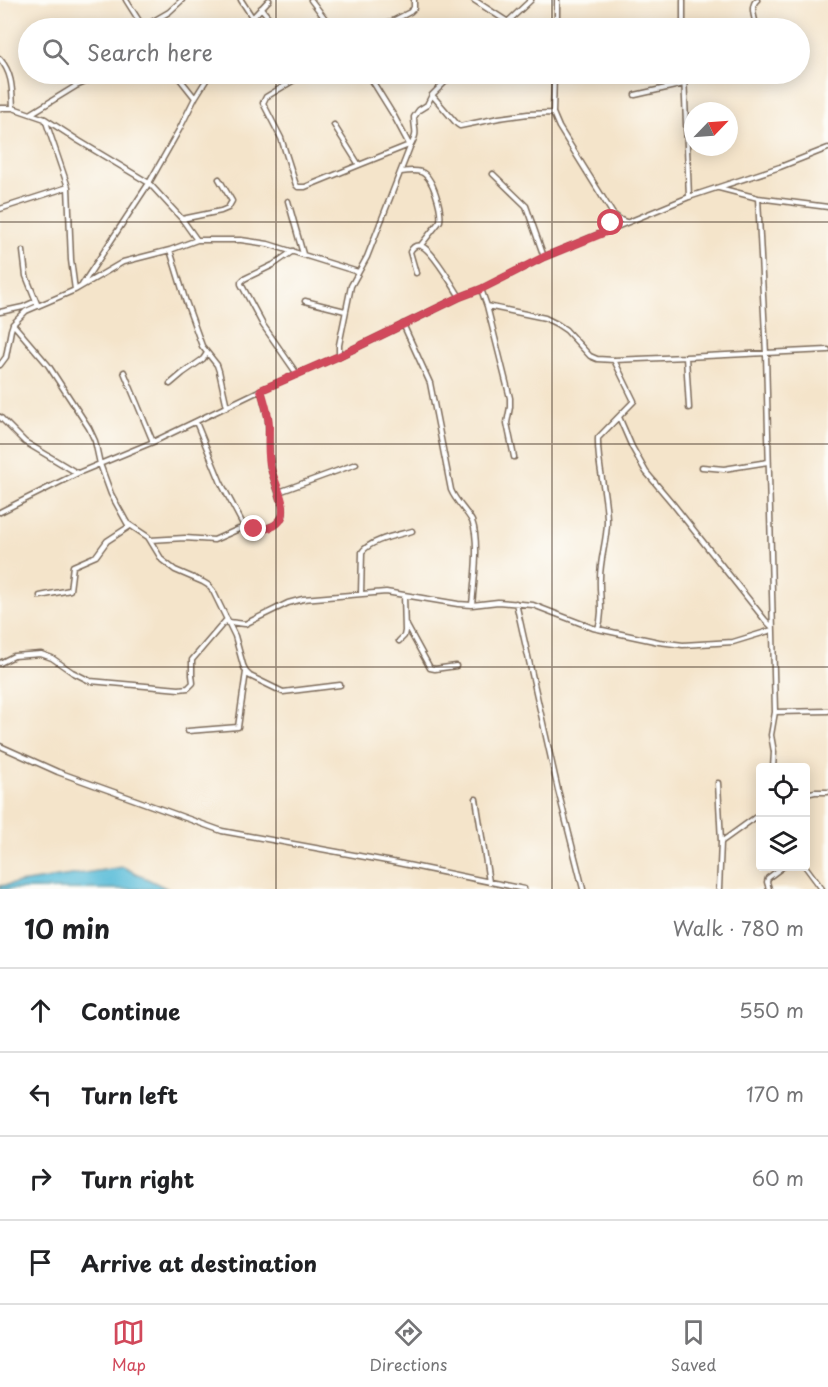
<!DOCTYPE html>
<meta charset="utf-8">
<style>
:root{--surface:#fff;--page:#f6f6f6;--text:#202124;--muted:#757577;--line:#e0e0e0;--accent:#d1495b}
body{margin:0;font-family:"Playpen Sans",sans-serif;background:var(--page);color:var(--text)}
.controls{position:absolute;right:18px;bottom:18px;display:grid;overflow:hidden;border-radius:6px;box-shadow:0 3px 15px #0003}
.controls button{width:54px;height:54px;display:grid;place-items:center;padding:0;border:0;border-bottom:2px solid var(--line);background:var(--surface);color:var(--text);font:30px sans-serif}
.compass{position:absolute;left:684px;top:102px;width:54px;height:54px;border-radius:50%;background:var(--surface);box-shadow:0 3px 15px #0003;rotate:65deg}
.stop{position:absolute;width:18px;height:18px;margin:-14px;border:4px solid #d1495b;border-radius:50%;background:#fff}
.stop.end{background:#d1495b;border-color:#fff;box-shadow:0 2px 6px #0008}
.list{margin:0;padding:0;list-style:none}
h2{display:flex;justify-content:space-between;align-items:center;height:78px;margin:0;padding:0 24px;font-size:26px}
h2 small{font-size:20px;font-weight:400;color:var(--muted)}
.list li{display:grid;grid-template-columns:39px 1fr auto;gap:18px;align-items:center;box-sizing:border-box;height:84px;padding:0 24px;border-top:2px solid var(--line)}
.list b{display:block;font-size:22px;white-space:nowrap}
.list em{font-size:20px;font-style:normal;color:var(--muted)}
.icon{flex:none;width:33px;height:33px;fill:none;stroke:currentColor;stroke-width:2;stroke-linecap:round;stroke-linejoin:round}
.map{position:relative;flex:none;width:828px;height:889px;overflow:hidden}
.search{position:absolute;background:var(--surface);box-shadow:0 3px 15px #0003;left:18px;right:18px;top:18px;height:66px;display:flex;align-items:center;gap:15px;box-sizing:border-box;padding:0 21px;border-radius:33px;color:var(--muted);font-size:22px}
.sheet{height:414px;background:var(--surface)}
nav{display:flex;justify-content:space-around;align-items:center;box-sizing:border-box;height:84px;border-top:2px solid var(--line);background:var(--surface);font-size:16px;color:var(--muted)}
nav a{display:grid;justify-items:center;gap:3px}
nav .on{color:var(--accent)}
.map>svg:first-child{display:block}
.water{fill:#5bbdd9;stroke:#4b747c;stroke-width:1.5}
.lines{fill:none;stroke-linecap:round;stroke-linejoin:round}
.minor-casing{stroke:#7c6b5a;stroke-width:7}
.minor{stroke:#fff;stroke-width:4}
.route{stroke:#d1495b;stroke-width:8}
.grid{fill:none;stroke:#3b2a1e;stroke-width:1.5;stroke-opacity:0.55}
</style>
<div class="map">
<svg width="828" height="889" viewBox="0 0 828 889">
<rect width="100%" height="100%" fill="#fdfcf7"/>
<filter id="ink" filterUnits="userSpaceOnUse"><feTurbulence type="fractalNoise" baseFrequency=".0167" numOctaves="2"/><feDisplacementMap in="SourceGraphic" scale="12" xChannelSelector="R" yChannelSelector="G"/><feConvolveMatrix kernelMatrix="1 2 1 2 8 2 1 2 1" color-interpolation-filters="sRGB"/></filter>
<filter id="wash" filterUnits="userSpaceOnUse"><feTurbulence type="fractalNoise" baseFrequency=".008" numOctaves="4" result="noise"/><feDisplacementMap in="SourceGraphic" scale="24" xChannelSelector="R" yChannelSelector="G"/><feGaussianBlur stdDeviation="1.35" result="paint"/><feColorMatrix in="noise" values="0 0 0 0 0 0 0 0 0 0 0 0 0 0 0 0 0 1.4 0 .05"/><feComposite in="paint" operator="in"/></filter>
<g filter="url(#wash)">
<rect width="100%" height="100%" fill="#f4e4ca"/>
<path class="water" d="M123,867L168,889H0V886Z"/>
</g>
<g filter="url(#ink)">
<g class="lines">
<defs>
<path id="minor" d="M126,0L143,27
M241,0L252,17
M311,0L332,28
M474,0L508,22
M557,0V28
M683,0V28
M261,8L277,28
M143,27L169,12L182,0
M243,28L269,0
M379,28L410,12L414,8V0
M501,28L531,0
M757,28C755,19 749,6 757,0
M0,59C13,74 12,90 13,108
M176,74L195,98
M304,74L266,97L263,103L281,138L296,185L298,187H305L359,165
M368,74L394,116L410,146
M554,74L553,113L559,127L613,214L621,220L626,222
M684,74L689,197
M432,95L457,124L460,126L499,118L528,114L553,113
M635,95L684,84
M0,108H13L45,119L79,141L149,183L182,219L197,240
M32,113L76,86L90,80L111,74
M45,119L68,187L71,260L75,290
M334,125L359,165L409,145
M401,172C408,171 415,170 421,172C433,176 442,210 440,221L421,245
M493,174L526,206L544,257
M719,188L758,198L828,207
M758,198L766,354L775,712L771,735L774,752L773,768
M288,201L303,254
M0,209L68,187
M182,219L221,211L228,208L232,201L219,179
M609,231L613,214
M170,250L185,299L202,346L217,365L219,371L227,407
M23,251L26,276L38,306
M293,251L273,265L244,279L241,282V284L263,325L297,374
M416,273L410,252C412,248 415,244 421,246C432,249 453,286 460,297
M82,285L149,183L179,130L195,98L210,74
M481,289L487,306L545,318L557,324L566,330L590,356L597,359L614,360L686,357L828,350
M305,301L345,311
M487,306L510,398V407L507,423L514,457
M0,312L23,307L36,301
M13,324L48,365L89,428L95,441L100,464L111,494L127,523L148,537L162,560L175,570L203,582L208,585L213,591L235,636L243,665L246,672L250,676L283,692L340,685
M403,324L430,383L451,490C456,502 466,510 472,521C480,541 474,583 472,605
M339,356V345L351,286L367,257L410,147C419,131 414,132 414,117L419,110L427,105L432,95L453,74
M686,357L689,408
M0,365L6,357L11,330L13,324L26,311L75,290L123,262L170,250L197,240H241L268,244L358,272
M124,372L153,442
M170,384L183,373L203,359L207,353
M0,417L25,442L77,473
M619,417L632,447L646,472L673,504L765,620L772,627
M196,422L221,483L245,528
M702,467L724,469L768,462
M279,492L356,464
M0,512L78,473L153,442L261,390L339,356L460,297L481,289L544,257L689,197L780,167L828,148
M150,540L185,538L214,540L239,529L267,528L275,525L280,520L283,515V507L270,467L268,418L261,390
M361,594L362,552C370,540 398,535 412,531
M40,596L70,590L73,566L96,556L107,541L130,526
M516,603L558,790L583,889
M229,622L245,624L288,603L303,599L386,592L458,604L472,605L498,602L533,605L593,628L659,642L683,645L733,642L772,630
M406,624L430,668L435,669L456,666
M598,629C604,612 599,595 600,578C600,559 607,540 607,522C607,493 597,466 598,438L634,401L614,360
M399,641L404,636L405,631L404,595
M0,663L14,656L41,654L52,658L72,672L90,681L179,689L188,688L193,683L192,675V660L227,619
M775,712L828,711
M188,731L238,727L246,672
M0,746L58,772L222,831L398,863L524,889
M718,783L721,842
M806,794L815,792H828
M476,799L489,882
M805,866L822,889
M719,889L721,842L760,814
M769,889L767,882L768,878L784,866"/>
</defs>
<use href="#minor" class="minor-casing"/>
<use href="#minor" class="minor"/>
</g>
</g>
<g class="lines" filter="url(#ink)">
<path class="route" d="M254,529C264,530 277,528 282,517C287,504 274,482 271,468C267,454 269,440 269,426C269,414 264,401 261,390L339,356L460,297L481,289L544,257L608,231L611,223"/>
</g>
<path class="grid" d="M276,0V28M552,0V28M276,74V889M552,74V889M0,222H828M0,444H828M0,667H828"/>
</svg>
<div class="controls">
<button><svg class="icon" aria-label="locate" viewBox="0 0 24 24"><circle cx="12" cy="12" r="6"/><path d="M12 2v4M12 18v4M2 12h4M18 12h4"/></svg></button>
<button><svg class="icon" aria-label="layers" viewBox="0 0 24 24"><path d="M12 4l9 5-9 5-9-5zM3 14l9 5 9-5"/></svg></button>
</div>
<svg class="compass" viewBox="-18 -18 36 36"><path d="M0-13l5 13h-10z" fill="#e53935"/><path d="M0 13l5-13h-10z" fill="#757577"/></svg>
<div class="stop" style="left:611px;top:223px"></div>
<div class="stop end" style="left:254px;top:529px"></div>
<div class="search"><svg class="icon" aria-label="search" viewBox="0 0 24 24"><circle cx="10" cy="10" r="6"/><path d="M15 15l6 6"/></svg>Search here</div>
</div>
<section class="sheet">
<h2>10 min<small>Walk · 780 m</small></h2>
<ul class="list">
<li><svg class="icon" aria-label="ahead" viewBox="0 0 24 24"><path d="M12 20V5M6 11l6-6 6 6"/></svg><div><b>Continue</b></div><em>550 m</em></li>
<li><svg class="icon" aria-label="left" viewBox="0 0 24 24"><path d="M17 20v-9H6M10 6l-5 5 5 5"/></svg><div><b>Turn left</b></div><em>170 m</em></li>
<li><svg class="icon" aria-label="right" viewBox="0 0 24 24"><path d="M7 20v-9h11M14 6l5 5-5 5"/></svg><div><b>Turn right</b></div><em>60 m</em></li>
<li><svg class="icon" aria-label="arrive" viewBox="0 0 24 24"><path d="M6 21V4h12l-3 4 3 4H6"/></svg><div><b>Arrive at destination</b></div></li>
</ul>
</section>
<nav>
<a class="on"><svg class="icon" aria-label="map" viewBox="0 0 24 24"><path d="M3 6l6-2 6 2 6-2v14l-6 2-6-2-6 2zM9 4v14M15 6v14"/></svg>Map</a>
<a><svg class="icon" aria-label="directions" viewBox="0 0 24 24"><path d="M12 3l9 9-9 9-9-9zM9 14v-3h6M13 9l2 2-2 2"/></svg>Directions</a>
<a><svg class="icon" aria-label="saved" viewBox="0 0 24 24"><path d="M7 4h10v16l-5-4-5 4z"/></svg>Saved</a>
</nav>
